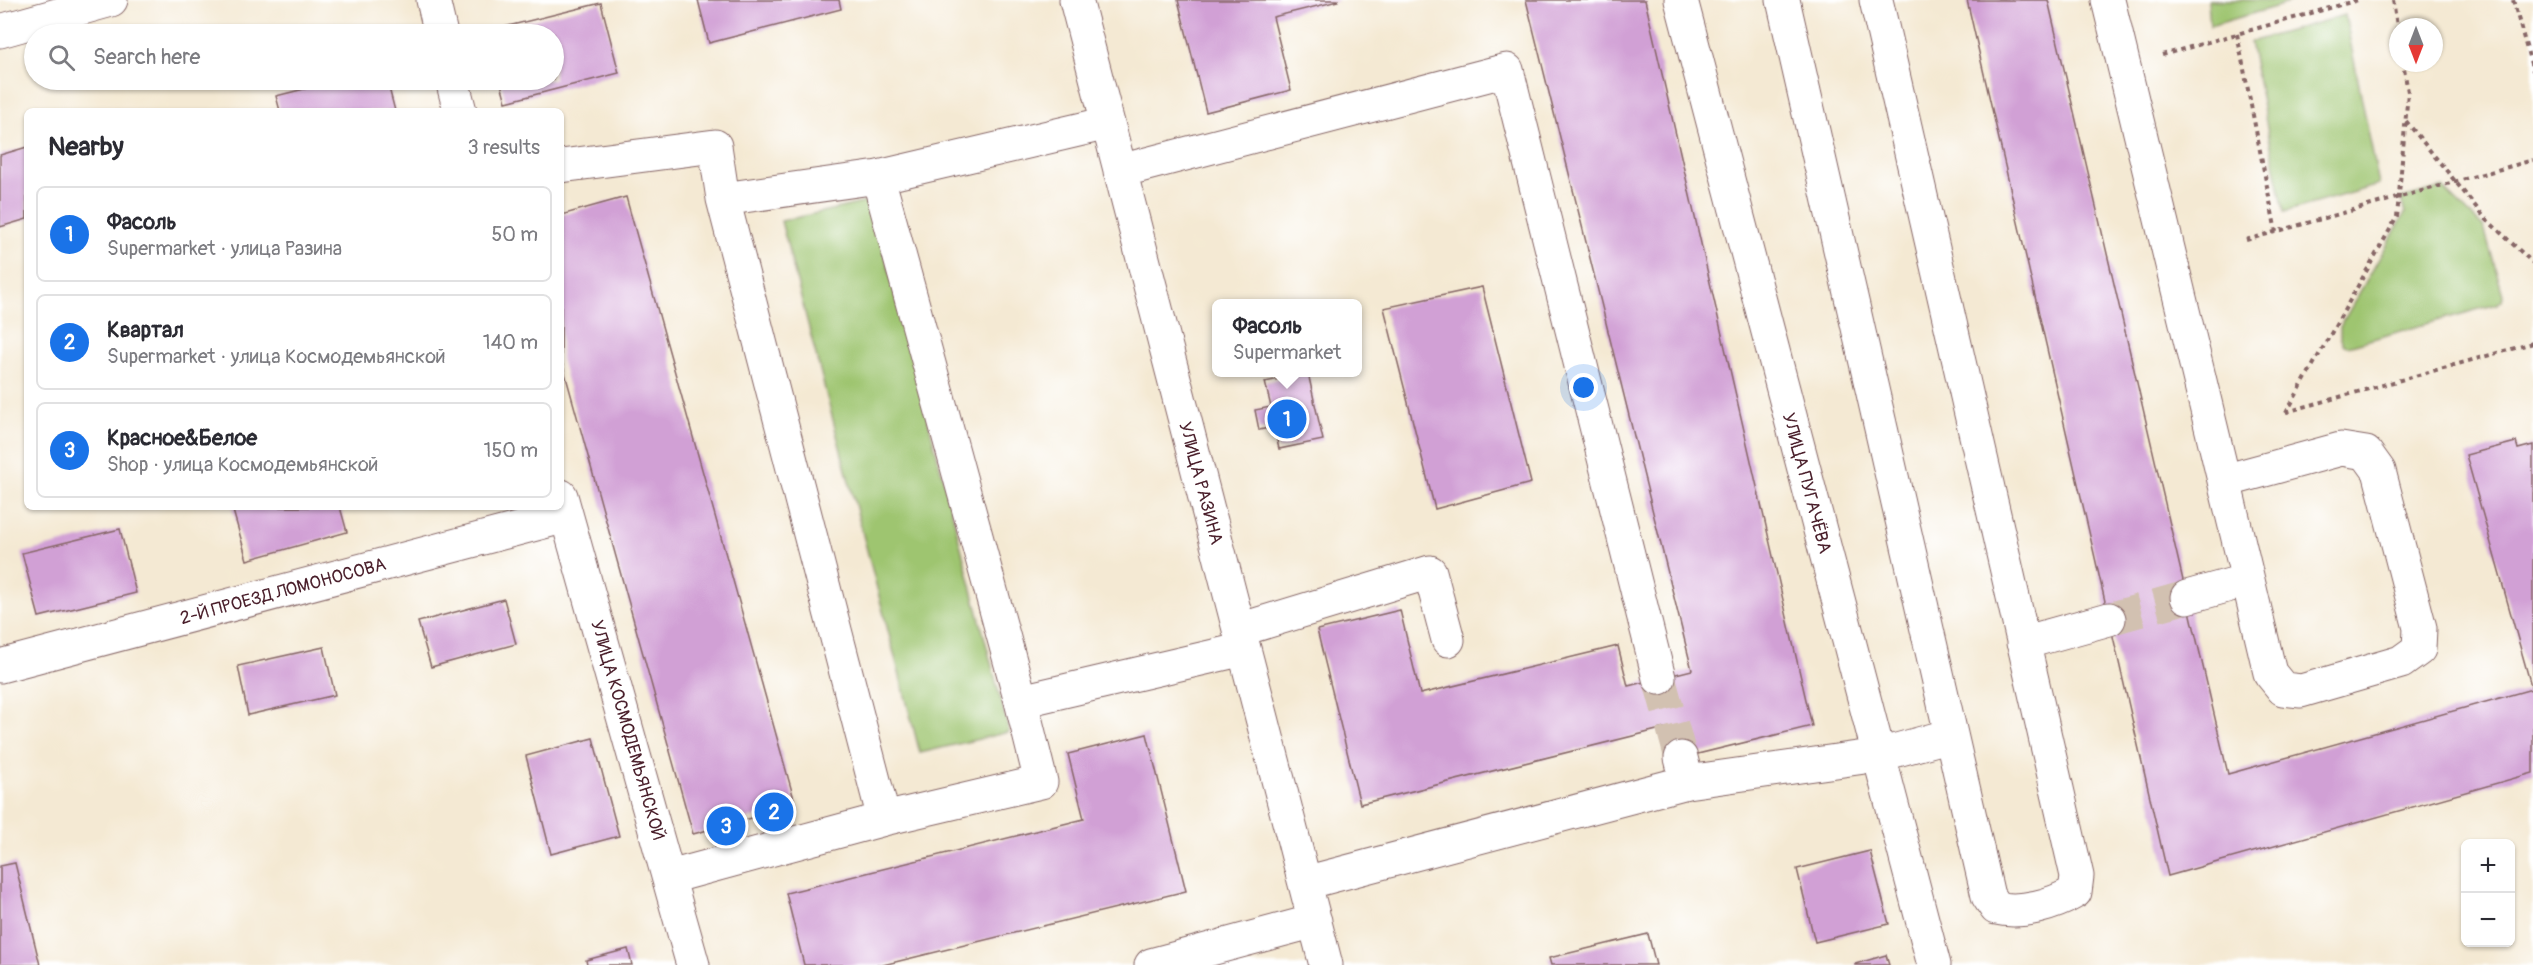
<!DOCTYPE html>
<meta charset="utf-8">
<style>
:root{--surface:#fff;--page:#f2f2f3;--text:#2b2b33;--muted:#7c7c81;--line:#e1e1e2;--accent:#1a73e8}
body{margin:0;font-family:Pangolin,sans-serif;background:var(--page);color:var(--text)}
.controls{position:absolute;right:18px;bottom:18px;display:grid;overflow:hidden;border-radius:9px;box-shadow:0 2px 4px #0004}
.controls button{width:54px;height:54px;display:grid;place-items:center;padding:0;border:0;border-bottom:2px solid var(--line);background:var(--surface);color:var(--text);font:30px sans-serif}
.compass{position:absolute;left:2389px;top:18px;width:54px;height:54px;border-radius:50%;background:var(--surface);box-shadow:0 2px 4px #0004;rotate:180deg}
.you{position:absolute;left:1584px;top:388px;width:21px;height:21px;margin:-15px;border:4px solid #fff;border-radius:50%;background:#1a73e8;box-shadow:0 0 0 9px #1a73e833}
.badge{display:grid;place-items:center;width:39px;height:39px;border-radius:50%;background:var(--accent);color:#fff;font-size:20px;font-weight:700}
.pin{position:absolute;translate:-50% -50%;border:3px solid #fff;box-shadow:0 2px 6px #0006}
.popup{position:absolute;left:1212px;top:299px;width:150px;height:78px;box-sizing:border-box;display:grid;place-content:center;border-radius:9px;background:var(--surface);filter:drop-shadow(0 2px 4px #0005);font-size:20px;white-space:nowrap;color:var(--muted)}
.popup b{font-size:22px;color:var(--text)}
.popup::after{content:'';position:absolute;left:50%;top:100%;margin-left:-12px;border:12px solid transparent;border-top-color:var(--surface)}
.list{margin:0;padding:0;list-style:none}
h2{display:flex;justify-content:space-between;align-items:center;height:78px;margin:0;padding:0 24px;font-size:26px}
h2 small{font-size:20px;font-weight:400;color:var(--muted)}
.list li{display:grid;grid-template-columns:39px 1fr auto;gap:18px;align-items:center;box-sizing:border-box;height:96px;margin:0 12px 12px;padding:0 12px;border:2px solid var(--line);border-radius:9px}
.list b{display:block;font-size:22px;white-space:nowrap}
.list p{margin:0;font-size:20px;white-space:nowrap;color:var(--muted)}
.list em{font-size:20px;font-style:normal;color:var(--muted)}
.icon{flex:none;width:33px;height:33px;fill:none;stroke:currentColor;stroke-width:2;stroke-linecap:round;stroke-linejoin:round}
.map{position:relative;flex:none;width:2533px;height:965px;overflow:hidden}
.search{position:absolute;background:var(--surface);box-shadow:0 2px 4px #0004;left:24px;top:24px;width:540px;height:66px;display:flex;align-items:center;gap:15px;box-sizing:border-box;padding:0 21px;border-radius:33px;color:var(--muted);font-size:22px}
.panel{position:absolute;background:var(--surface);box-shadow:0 2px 4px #0004;left:24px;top:108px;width:540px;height:402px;border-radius:9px}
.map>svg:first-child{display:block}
.green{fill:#9ec570;stroke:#74724e;stroke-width:1.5}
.building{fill:#d1a0d5}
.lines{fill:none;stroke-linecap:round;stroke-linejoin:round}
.minor-tunnel{stroke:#d2c1b1;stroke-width:33;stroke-dasharray:33 16;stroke-linecap:butt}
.minor-casing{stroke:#866666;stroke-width:35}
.path{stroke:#866666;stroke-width:4;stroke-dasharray:4.5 4.5;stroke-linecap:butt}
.minor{stroke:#fff;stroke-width:33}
.labels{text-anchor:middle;stroke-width:6;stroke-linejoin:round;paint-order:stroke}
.street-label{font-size:18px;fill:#4a1f2b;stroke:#fff}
</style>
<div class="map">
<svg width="2533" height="965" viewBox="0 0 2533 965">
<rect width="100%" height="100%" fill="#fff"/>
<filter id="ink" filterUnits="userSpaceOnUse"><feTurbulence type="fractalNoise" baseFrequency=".0167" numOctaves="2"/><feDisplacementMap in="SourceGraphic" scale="12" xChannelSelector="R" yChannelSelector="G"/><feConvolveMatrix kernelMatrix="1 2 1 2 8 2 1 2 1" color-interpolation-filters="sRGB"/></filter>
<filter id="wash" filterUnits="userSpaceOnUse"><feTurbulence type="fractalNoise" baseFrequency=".008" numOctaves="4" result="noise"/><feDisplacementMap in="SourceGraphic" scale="24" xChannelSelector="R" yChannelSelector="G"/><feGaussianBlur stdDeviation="1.35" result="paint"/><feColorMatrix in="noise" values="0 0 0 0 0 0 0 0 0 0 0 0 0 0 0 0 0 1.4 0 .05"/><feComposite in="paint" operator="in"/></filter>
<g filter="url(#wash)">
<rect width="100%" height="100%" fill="#f4e9d3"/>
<path class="green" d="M2208,0H2299L2210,26Z
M2345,15L2379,185L2284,212L2250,42Z
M2443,188L2484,228L2503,295L2502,300L2497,304L2348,346L2344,345L2340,337V327L2405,213L2401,199Z
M871,201L1009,732L920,753L781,221Z"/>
<g id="blocks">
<path class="building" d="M698,0H839L841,9L709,43Z
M1178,0H1338V1L1273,17L1291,90L1206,112Z
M1526,0H1645L1812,726L1673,760L1665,728L1360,804L1317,630L1400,610L1420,694L1618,646L1628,686L1692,670Z
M1967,0H2048L2228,774L2532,689L2466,455L2516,442L2518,449L2533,445V773L2168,876Z
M601,3L619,73L506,102L500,80H554V34H489L488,31Z
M340,80H387L395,111H280L276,96Z
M27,147V219L0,227V155Z
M626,197L796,806L693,834L561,359V215Z
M1482,287L1531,483L1435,509L1384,308Z
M1308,373L1323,440L1279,449L1274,427L1259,430L1255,410L1271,407L1265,382Z
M232,507H340L347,532L247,560Z
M120,529L136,593L39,617L22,553Z
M504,599L516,644L431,667L418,622Z
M324,647L335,695L248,715L238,666Z
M1147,734L1186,891L883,965H804L786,893L1084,819L1068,754Z
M593,738L619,836L551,854L526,756Z
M1870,851L1889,924L1815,942L1797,869Z
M15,863L40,965H0V866Z
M1648,934L1656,965H1551L1549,958Z
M628,949L632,965H587L586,960Z
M1886,955L1889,965H1855V964Z"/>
</g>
</g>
<g filter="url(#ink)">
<use href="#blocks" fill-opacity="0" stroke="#866666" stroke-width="1.5"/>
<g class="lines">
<path class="minor-tunnel" d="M2109,619L2187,597
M1659,678L1681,758"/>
<defs>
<path id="minor" d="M433,0L441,34
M1076,0L1326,965
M1681,0L1934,965
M1783,0L1988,896L1996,908C2021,914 2053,905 2075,892L2077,876L1876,0
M2108,0L2248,580L2187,597
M0,31L111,0
M452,80L460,111
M561,166L715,146L723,199L884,819
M1120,171L1507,70L1659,678
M878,177L1021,701L1244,649
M723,199L878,177L1108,123
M2224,481L2341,449L2366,453L2379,471L2420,628L2419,649L2401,662L2301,691L2283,689L2270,673L2248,580
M561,496L693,965
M1239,630L1430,572L1448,640
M2023,643L2109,619
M0,666L566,516
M1687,782L1879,755L1951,735
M670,877L884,819L1041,782L1021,701
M1305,883L1687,782L1681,758
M1151,965L1315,921"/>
</defs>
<use href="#minor" class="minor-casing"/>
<path class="path" d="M2393,0L2398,33
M2513,0L2533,71
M2237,34L2276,232
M2162,55L2358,0
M2406,121L2485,218L2533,263
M2246,240L2533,160
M2286,412L2533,343
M2286,413L2397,217L2408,92L2403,63"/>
<use href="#minor" class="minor"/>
</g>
</g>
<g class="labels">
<g class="street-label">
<text transform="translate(1201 483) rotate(75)" y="6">УЛИЦА РАЗИНА</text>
<text transform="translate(1807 483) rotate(75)" y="6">УЛИЦА ПУГАЧЁВА</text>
<text transform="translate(283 591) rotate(-15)" y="6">2-Й ПРОЕЗД ЛОМОНОСОВА</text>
<text transform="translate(628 730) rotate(74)" y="6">УЛИЦА КОСМОДЕМЬЯНСКОЙ</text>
</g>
</g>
</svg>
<div class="controls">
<button>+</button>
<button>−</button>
</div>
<svg class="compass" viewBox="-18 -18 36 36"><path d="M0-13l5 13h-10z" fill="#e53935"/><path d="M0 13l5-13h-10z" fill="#7c7c81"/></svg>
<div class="you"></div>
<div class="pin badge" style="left:1287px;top:419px">1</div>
<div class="popup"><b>Фасоль</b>Supermarket</div>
<div class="pin badge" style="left:774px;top:812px">2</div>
<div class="pin badge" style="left:726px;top:826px">3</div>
<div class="search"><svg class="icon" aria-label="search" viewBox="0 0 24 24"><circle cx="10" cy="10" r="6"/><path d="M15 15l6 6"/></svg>Search here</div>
<section class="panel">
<h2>Nearby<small>3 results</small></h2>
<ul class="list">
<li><span class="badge">1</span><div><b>Фасоль</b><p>Supermarket · улица Разина</p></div><em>50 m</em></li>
<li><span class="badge">2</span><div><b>Квартал</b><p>Supermarket · улица Космодемьянской</p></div><em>140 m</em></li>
<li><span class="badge">3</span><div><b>Красное&amp;Белое</b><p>Shop · улица Космодемьянской</p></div><em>150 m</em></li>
</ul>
</section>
</div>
